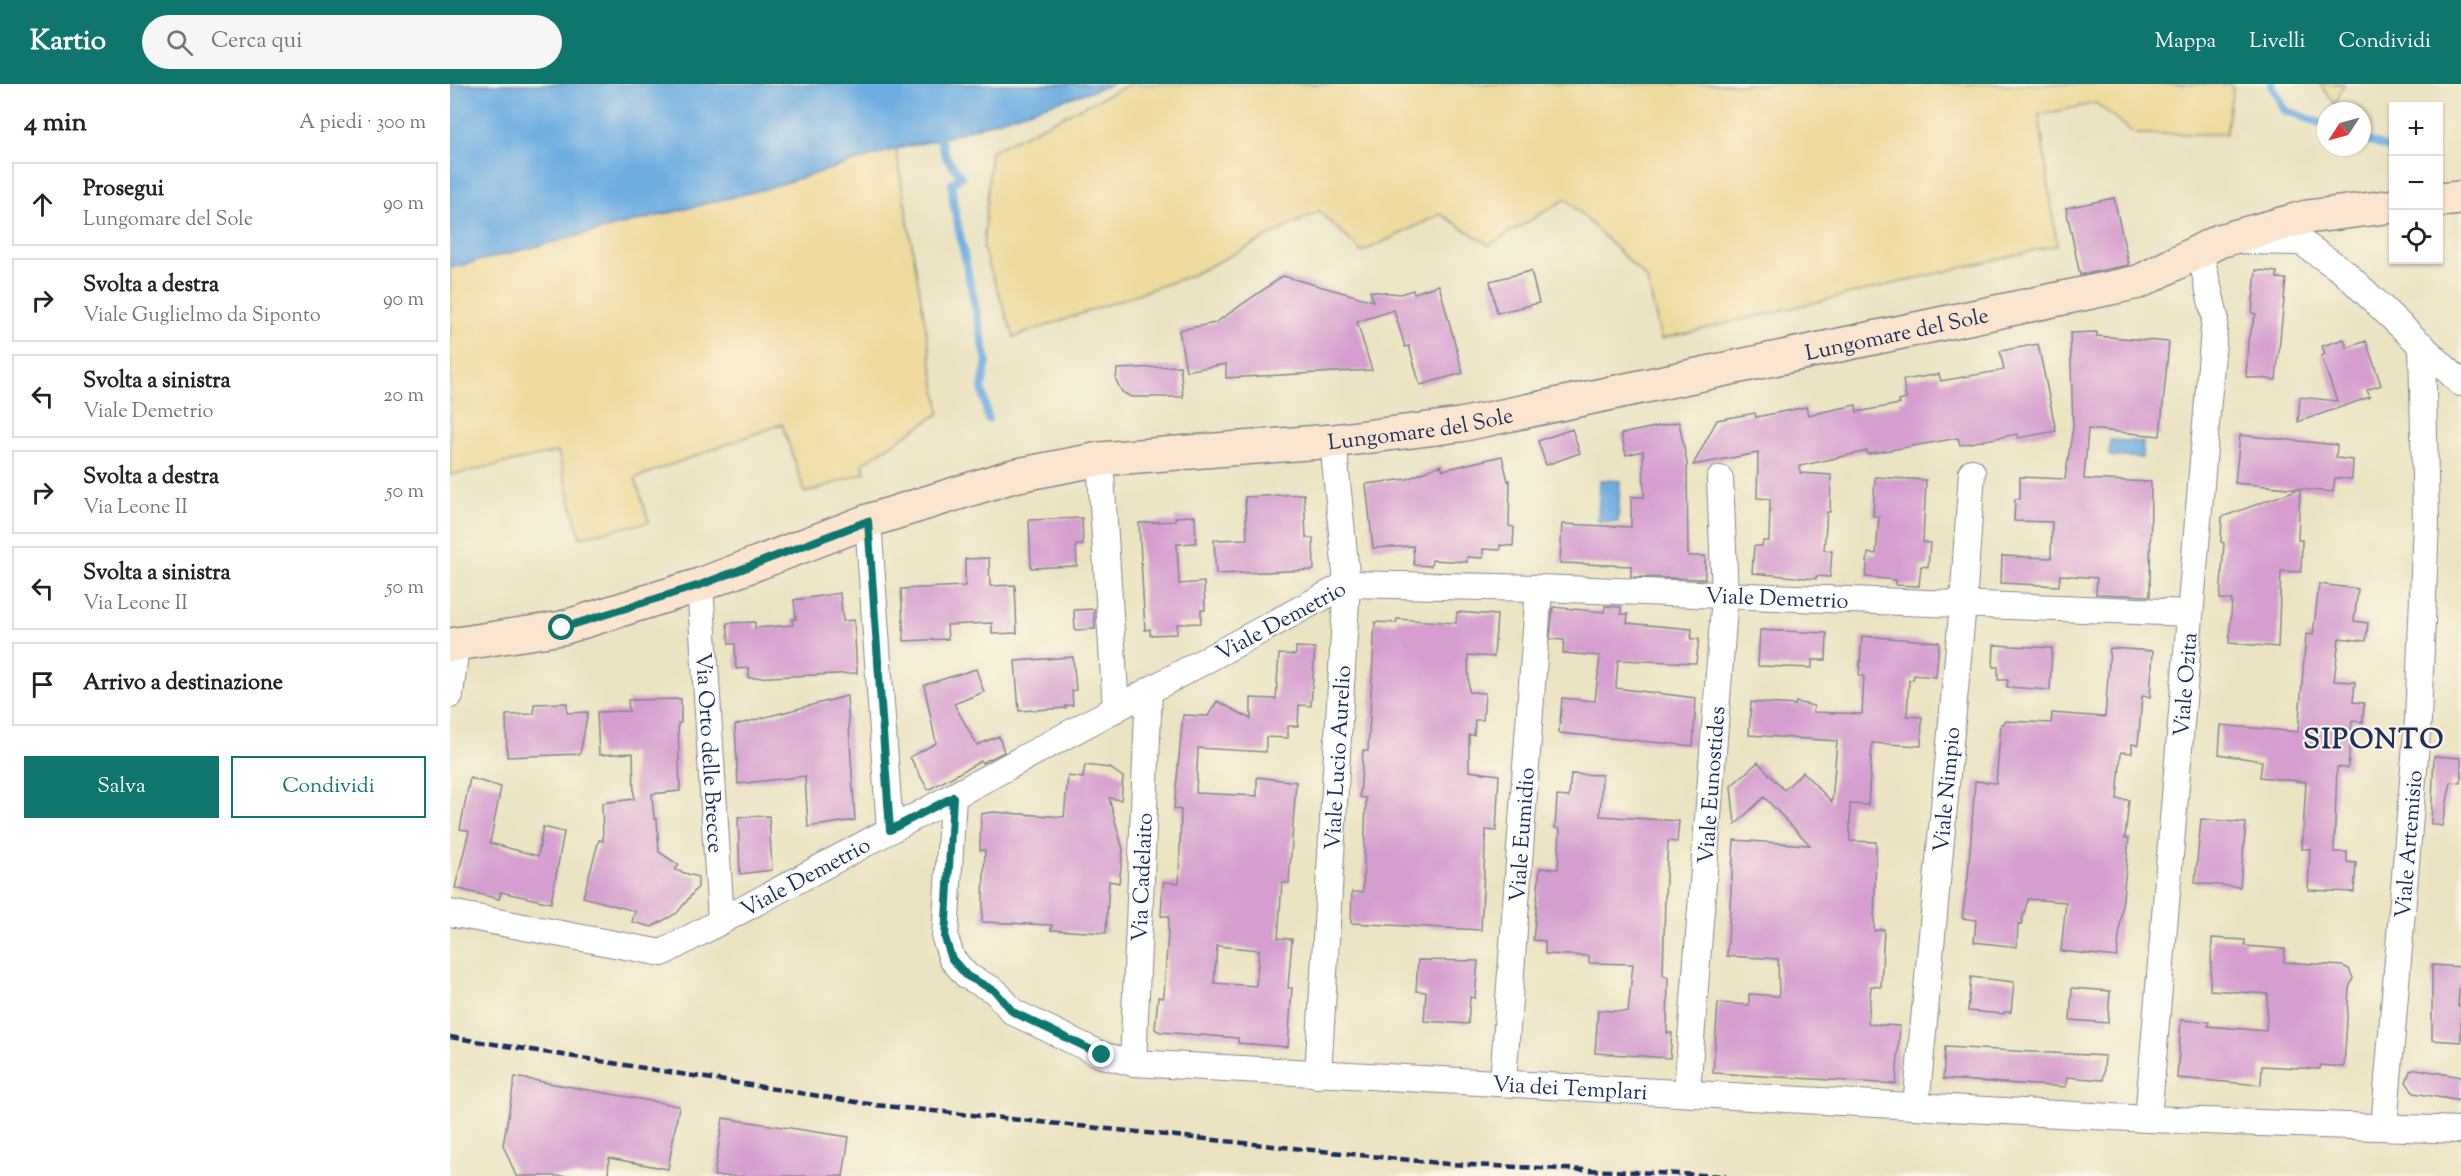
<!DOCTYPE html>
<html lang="it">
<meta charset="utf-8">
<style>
:root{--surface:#fff;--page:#f6f6f6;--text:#222;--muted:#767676;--line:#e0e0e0;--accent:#0f766e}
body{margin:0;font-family:"Sorts Mill Goudy",serif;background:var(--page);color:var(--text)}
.controls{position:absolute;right:18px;top:18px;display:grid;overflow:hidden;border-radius:0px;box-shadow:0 2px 4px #0004}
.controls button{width:54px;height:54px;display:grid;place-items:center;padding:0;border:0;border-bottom:2px solid var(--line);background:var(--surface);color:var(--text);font:30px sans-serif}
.compass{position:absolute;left:1867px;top:18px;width:54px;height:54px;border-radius:50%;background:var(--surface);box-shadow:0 2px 4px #0004;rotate:234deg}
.stop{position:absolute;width:18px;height:18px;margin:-14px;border:4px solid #0f766e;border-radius:50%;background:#fff}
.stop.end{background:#0f766e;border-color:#fff;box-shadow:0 2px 6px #0008}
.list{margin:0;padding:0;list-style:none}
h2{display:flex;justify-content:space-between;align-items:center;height:78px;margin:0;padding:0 24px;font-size:26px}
h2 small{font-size:20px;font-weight:400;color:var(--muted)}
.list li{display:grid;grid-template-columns:39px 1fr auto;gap:18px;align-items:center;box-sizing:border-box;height:84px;margin:0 12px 12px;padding:0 12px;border:2px solid var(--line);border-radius:0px}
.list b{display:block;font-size:22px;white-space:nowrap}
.list p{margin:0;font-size:20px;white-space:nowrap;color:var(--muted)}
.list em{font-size:20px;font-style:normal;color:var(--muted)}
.actions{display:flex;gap:12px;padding:18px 24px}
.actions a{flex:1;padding:14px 0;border:2px solid var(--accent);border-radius:0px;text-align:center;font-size:21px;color:var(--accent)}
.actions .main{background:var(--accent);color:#fff}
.icon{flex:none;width:33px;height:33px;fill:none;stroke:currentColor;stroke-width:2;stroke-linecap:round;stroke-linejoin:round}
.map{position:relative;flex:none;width:2011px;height:1092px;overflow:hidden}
header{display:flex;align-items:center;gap:36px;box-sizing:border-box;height:84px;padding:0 30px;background:var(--accent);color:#fff}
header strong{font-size:28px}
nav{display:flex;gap:33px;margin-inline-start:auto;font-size:21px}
.search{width:420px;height:54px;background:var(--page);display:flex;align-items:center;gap:15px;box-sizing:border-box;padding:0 21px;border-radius:33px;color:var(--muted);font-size:22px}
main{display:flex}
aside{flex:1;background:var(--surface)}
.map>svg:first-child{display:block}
.sand{fill:#eeda9e;stroke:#84847e;stroke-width:1.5}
.water{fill:#6eade1;stroke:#446ea0;stroke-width:1.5}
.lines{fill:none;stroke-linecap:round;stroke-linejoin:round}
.stream{stroke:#6eade1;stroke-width:8}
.building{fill:#d59ecf;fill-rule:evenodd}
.street-casing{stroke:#838990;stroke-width:28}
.secondary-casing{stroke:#838990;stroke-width:36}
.street{stroke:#fff;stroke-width:26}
.secondary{stroke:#fce5cf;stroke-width:33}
.rail{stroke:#1b2f5e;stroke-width:4.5;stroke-dasharray:9 4.5;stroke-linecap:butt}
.route{stroke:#0f766e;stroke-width:8}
.labels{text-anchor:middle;stroke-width:4.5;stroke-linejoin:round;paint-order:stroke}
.street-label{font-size:22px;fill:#1b2f5e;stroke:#fcf5e5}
.district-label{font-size:28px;font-weight:bold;letter-spacing:1.5px;fill:#1b2f5e;stroke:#fcf5e5}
</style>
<header>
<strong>Kartio</strong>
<div class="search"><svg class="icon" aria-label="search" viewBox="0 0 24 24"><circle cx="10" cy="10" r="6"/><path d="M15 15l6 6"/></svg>Cerca qui</div>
<nav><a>Mappa</a><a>Livelli</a><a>Condividi</a></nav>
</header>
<main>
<aside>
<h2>4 min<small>A piedi · 300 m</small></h2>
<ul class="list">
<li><svg class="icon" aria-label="ahead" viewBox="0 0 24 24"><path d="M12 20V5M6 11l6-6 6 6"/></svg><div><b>Prosegui</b><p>Lungomare del Sole</p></div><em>90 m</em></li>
<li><svg class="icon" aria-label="right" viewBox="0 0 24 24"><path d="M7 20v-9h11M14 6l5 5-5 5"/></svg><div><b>Svolta a destra</b><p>Viale Guglielmo da Siponto</p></div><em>90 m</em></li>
<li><svg class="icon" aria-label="left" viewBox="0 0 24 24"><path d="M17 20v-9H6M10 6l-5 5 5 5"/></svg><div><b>Svolta a sinistra</b><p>Viale Demetrio</p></div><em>20 m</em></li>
<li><svg class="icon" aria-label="right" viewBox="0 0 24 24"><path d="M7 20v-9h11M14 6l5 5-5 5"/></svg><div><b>Svolta a destra</b><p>Via Leone II</p></div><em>50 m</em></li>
<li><svg class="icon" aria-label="left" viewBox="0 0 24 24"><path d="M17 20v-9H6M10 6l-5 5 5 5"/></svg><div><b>Svolta a sinistra</b><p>Via Leone II</p></div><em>50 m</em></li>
<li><svg class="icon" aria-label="arrive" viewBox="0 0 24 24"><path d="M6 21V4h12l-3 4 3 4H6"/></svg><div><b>Arrivo a destinazione</b></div></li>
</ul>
<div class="actions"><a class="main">Salva</a><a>Condividi</a></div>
</aside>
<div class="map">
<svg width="2011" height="1092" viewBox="0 0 2011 1092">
<rect width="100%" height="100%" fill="#fcf5e5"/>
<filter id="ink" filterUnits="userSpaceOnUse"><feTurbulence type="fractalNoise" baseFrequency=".0167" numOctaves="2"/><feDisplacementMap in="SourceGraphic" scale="12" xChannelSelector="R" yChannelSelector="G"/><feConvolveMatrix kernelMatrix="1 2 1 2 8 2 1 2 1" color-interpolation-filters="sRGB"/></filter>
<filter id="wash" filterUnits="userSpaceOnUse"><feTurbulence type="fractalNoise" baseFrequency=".008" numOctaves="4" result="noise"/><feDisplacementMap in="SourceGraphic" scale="24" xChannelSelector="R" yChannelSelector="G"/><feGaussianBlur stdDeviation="1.35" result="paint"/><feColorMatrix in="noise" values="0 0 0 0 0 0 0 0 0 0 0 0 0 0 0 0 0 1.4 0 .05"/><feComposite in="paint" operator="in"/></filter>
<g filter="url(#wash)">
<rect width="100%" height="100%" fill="#ebe3c1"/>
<path class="sand" d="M680,0H1780L1783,4L1776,50H1685L1646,19L1589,31L1607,161L1211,255L1197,195L1116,115L1039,161L991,130L912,168L869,127L742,191L564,253L533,165L541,67Z
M1870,0H1894L1885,21Z
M446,65L490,329L413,379L415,389L355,409L332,340L185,394L199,438L130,453L108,368L0,391V184L314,105Z"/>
<path class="water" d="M0,0H663L490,55L446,65L314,105L0,184Z
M1660,356L1693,358L1692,374L1659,372Z
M1150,396L1170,397L1168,438L1148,437Z"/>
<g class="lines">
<path class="stream" d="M1821,0L1834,26L1876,41
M490,55L496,73L511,93L502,99L503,118L537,278L532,303L538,335
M1912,55L1944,66"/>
</g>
<g id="blocks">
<path class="building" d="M1664,114L1679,181L1630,191L1616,124Z
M1806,186L1827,188V194L1836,195L1826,296L1796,293L1798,256L1806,230L1802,229Z
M1081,187L1089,219L1047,229L1040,197Z
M833,192L923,217L920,207L950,210L963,206L964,209L989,201L1013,289L970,301L959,262L955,263L944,226L907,238L922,286L776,294V280L736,287L729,246L765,239Z
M1647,248V252L1719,258L1710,352L1638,345L1634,395L1701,398L1700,512L1646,510L1647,494L1610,491L1609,502L1551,499L1552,472L1601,474L1602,438L1564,437L1565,415H1570V393L1615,395L1623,343L1620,249Z
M1894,255L1897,264L1916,257L1931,301L1917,306L1920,313L1848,338L1850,313L1887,317L1871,272L1875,270L1872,262Z
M1588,260L1606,347L1568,354L1567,350L1510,361L1508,354L1417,370V367L1350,382V389L1381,391L1380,428H1377L1374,466L1382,467L1380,493L1366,492V495L1302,489L1304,462H1312L1313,457H1319L1320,415L1307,414L1308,369L1243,381L1267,336L1305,329L1306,333L1356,323L1358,331L1406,321L1407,328L1450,320L1449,317L1456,315L1453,296L1489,290L1491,297L1554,286L1550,267Z
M730,282L733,313H681L672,308L666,296L667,285Z
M1229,338L1237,379L1238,472H1255V495L1181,493V482L1110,479L1112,440L1181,443V413H1194L1193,367L1176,371L1171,350Z
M1122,345L1130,369L1096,381L1088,357Z
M1790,351L1887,361L1886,374L1903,376L1902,395L1885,394L1883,408L1850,405L1848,456H1852L1851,488L1831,487L1828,563L1779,559L1782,516L1770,515L1774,459L1771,458L1772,433L1849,405L1785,399Z
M1052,372L1058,397L1060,396L1059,442L1064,443L1063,462L1050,461V466L1033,465V474L1017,473V478L982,476L981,482L964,481L963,462L923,464L916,400L957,395L991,381L993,386Z
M1425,393L1476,396L1473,458L1480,459L1478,483L1471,482L1469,502L1446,501V496L1416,493L1418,469L1426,470L1429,432H1423Z
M854,410L856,454H863L864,486L766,490L764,456L797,455L795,413Z
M745,432L746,459L727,460L729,500L754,498L755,526H751V539L727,540V550L700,551V545L695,546L689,439L725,437V433Z
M632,434L633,461H626L627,482L581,484L579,436Z
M539,474L540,502L565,501L567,549L542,550V539L497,541L498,555L454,557L451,505L515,502V475Z
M1869,500L1908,505L1904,537L1918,539L1916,557L1889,554L1884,597L1905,598L1903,618L1914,619L1913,638L1902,637L1898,684L1887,683L1884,768H1897V778L1906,779L1904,808L1858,806L1860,765H1852L1856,698L1810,693L1812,677L1769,670L1771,641L1848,648L1856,550L1863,551Z
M390,509L393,537L404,536L407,589L299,594V584L286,585L285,560H279L277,539L305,538V544L343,541L342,535H346L344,516Z
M1155,522L1171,523V530H1178L1177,539L1242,545L1241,555H1249L1246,579L1168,576L1166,604L1246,614L1243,662L1109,649L1112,614L1145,617L1150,572L1113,569L1114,556L1100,555L1103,523L1154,528Z
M644,525L645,545L625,546L624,526Z
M1007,528L1047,531L1044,573L1018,571L1019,608L1035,609L1033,636H1025L1024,651H1019V687L1049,691L1046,747L1036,746L1031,846L901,839L902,808H913L916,714L910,713L913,666L918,667L925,538L946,539L947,535L1006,539Z
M1310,546L1377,549L1376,576H1362V584L1308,582Z
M1412,552L1489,558L1486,593L1464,591L1463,596H1459L1457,632L1472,633L1471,662L1422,659L1418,721L1400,720V757L1426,758L1424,847L1434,845L1431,903L1421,902L1418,940L1450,942L1446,1000L1263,989L1268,919L1299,921V910L1329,912L1328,875L1277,872L1284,756L1360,761L1314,713L1285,741L1281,702L1308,678L1334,706L1353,688L1382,718L1387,657L1299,651L1301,618L1345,621L1346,618L1364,622L1363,628L1412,630L1414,592H1409Z
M1544,561L1602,564L1600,606L1557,603L1558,596H1548V583H1543Z
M846,563L865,564L861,622L849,621L848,642H838V654L816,653V668L748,664L746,709L807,712V693L846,698L839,799H832L828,854L842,855L838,904H842L838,963L788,959V954L710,948L705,945L708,913L713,914L714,910L719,832H711L713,798L729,799L731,726L724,725L733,631L758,632L767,617L801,635V614L826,615L829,570L846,571ZM767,862L809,866L806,902L764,899Z
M1660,564L1703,567L1700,613L1692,612L1688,661L1682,660V669L1671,668L1667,715L1679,716L1675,754H1679L1667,873L1611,867L1616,818L1578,815L1571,841L1568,840L1567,863L1524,858L1526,836L1512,834L1518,793L1525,697L1546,699L1551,640H1554L1555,637L1601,639L1602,629L1655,633Z
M623,573L626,606L622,607L623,621L615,622L616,624L569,627L565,577Z
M526,585L534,608L504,620L527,661L549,652L554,668L532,679L531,677L478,706L460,673L486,659L474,601Z
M397,612L405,736L358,743L355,692L288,700L285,641Z
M231,615V639H228L230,707L202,710L204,735H207L209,768L229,781L225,786L248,793V803L227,829L202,843L182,838L185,827L133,813L149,756L153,757L152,719L184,715L183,669L149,671L147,628L179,627L178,616Z
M117,619V629L138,628L130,670L57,673L56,631L84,630V620Z
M1984,672L2011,674V699L2001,698L1992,742L1981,740Z
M635,681L660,684L673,693L671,716L659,714L673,766L669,799L659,797L656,849L601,846L602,841L532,838L535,766H530L531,730L543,728L614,733L618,692L633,694Z
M1121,690L1152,691L1150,732L1229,737L1227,758L1218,757L1215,813L1213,892L1218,893L1217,949H1222L1220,974L1145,969L1148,926L1178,928L1183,880L1139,879V872L1095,870V857L1083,856L1090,784L1108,785L1110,745L1105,744L1107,712L1119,713Z
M20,694L51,703L40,759L88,772L93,743L114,748L101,819L51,808L49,815L5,804L19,747L10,745Z
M319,732L322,786L290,790L288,733Z
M1751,735L1796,739L1790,803L1745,799Z
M1762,854L1795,856V862L1835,865L1834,878L1893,882L1899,885L1903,894L1899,904L1894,983L1870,981V985L1812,982L1811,1001L1727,994L1731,936L1759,938L1758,942L1816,947L1818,910L1760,906Z
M968,876L1028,877L1025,914L1020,913L1018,940L974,937L976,908L966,907Z
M1982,881L2011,883L2008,922H2011V958L1982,956Z
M1521,893L1564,898L1561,928H1554V930L1518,927Z
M1622,904L1660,907L1658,939L1620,936Z
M1495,963L1655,972L1653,996L1617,993L1616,1003L1493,995Z
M1967,985L2011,993V1017L1964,1009L1956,998L1960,987Z
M65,993L229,1022L218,1085L159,1074L158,1092H66L53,1061Z
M273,1034L399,1053L393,1092H264Z"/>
</g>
</g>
<g filter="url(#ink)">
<use href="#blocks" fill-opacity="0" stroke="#838990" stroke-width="1.5"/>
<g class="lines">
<defs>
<g id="street">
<path d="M1796,157L1851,158L1893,187L2011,299"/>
<path d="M650,375L666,625"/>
<path d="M418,437L440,746"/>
<path id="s1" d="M250,501L271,836"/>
<path d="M0,611L6,561"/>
<path id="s2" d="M503,713L495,854L502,875L517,892L545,907L563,928L652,971L683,979L1698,1035L2011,1046"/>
<path id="s3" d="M0,829L212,869L897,500L1089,504L1740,529"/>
<path id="s4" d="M683,979L699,607"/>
<path id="s5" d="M868,991L897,500L883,357"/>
<path id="s6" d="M1053,998L1089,504"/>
<path id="s7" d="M1237,1008L1275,511L1270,395"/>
<path id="s8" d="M1466,1022L1513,520L1522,388"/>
<path id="s9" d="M1698,1035L1765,233L1750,168"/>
<path id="s10" d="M1934,1043L1968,636L1976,438L1972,261"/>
</g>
<g id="secondary">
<path d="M1988,116L2011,114"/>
<path id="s11" d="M0,561L112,544L250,501L418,437L563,392L650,375L883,357L1010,341L1689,198L1769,157L1857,133L1944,122"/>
</g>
</defs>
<use href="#street" class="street-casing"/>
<use href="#secondary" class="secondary-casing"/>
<use href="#street" class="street"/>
<use href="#secondary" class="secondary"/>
<path class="rail" d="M0,953L425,1021L998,1080L1276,1092"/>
</g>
</g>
<g class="lines" filter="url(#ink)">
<path class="route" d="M112,544L250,501L418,437L440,746L503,713L495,854L502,875L517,892L545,907L563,928L652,971"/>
</g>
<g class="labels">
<g class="street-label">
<text dy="8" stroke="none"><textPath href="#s11" startOffset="1486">Lungomare del Sole</textPath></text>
<text dy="8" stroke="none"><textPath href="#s11" startOffset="1000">Lungomare del Sole</textPath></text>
<text dy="8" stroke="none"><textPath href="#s3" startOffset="1424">Viale Demetrio</textPath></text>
<text dy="8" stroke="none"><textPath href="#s3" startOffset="918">Viale Demetrio</textPath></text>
<text dy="8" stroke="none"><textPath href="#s9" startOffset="436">Viale Ozita</textPath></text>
<text dy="8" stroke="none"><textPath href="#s1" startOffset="168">Via Orto delle Brecce</textPath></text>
<text dy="8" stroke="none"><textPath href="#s5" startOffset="318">Viale Lucio Aurelio</textPath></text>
<text dy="8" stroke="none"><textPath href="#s7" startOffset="308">Viale Eunostides</textPath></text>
<text dy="8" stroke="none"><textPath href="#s8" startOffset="318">Viale Nimpio</textPath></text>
<text dy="8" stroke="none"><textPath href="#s6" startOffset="248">Viale Eumidio</textPath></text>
<text dy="8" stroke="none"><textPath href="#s10" startOffset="284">Viale Artemisio</textPath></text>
<text dy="8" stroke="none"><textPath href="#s3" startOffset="378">Viale Demetrio</textPath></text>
<text dy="8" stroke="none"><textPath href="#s4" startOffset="186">Via Cadelaito</textPath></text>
<text dy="8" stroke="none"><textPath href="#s2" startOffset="814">Via dei Templari</textPath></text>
</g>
<g class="district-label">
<text x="1924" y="664">SIPONTO</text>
</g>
</g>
</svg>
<div class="controls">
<button>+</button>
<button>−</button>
<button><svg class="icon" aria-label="locate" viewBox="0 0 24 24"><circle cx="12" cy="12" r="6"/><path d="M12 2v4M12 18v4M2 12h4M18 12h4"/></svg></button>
</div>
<svg class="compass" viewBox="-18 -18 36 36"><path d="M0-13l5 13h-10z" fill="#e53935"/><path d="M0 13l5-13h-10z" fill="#767676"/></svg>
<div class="stop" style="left:112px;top:544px"></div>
<div class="stop end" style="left:652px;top:971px"></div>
</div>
</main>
